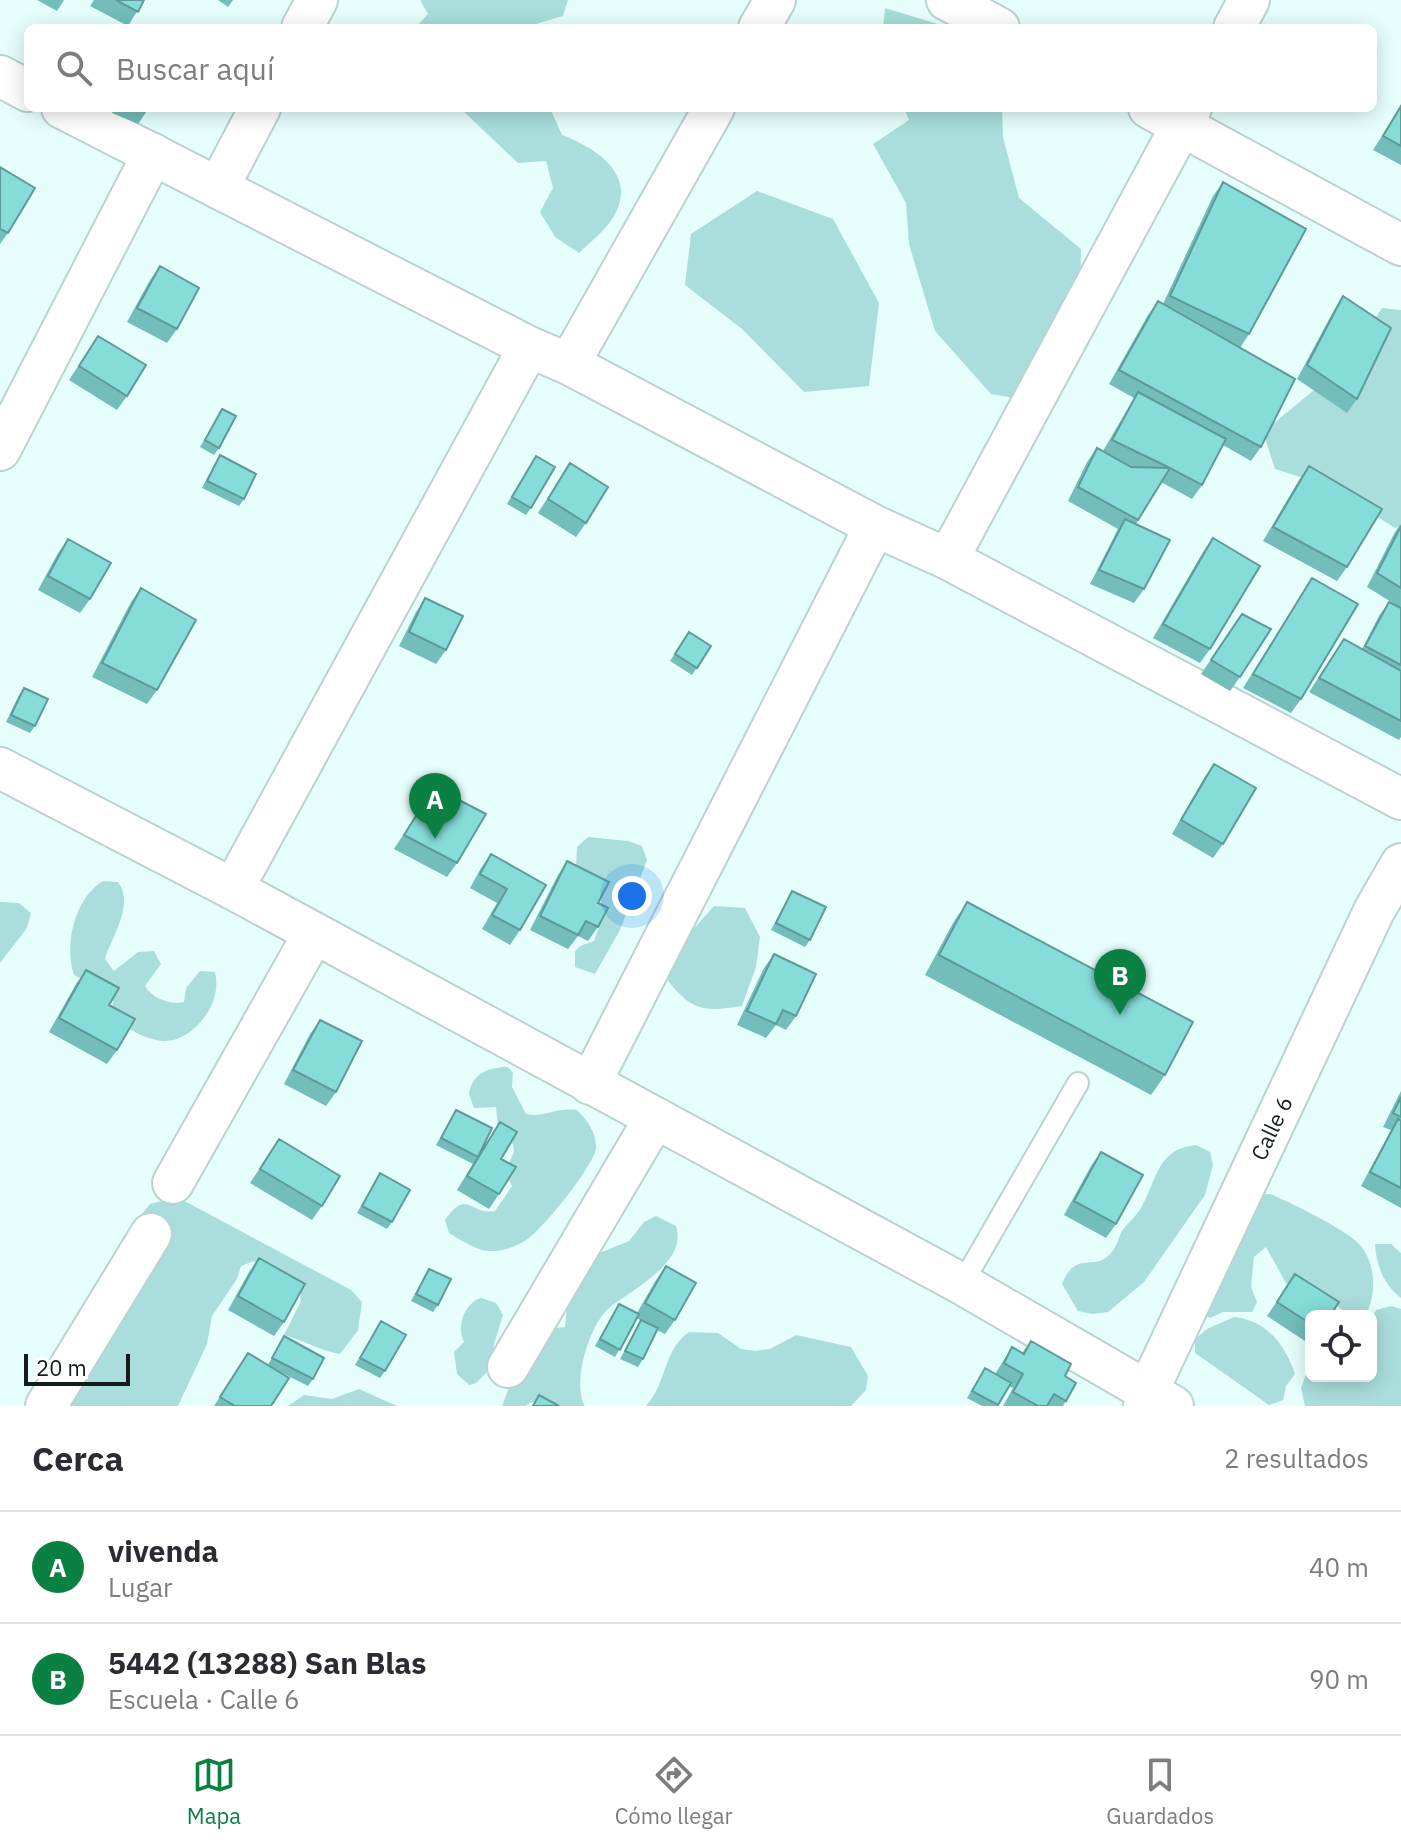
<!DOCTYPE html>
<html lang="es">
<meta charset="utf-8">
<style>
:root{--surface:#fff;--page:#f2f2f3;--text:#2b2b33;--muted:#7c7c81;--line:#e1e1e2;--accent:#0b8043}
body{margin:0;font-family:"IBM Plex Sans",sans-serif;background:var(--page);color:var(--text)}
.controls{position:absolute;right:24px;bottom:24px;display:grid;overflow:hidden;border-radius:12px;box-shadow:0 4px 20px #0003}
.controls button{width:72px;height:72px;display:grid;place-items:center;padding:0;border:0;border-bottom:2px solid var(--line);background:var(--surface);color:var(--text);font:40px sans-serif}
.scale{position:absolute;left:24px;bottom:20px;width:106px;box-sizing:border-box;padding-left:8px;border:4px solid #131b1b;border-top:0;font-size:22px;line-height:28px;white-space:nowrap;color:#131b1b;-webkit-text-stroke:6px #fff;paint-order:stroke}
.you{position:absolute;left:632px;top:896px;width:28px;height:28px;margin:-20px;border:6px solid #fff;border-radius:50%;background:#1a73e8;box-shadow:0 0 0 12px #1a73e833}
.badge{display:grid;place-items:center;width:52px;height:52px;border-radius:50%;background:var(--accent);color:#fff;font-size:26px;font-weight:700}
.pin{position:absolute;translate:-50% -66px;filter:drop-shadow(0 2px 4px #0008)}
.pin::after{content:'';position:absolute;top:42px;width:28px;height:24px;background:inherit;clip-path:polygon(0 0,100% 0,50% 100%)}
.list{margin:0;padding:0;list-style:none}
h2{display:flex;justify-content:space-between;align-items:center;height:104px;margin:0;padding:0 32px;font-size:34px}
h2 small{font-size:26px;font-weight:400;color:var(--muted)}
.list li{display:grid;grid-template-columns:52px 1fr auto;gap:24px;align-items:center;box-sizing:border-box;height:112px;padding:0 32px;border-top:2px solid var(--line)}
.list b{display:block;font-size:30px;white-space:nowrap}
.list p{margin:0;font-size:26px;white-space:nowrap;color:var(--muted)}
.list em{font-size:26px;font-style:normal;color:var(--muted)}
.icon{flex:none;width:44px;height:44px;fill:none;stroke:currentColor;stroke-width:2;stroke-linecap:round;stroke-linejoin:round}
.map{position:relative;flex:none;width:1401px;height:1406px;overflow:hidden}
.search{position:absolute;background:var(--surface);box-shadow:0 4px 20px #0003;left:24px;right:24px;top:24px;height:88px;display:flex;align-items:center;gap:20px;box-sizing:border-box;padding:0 28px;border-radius:12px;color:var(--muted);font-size:30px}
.sheet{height:328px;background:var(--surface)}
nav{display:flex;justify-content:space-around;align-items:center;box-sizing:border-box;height:112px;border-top:2px solid var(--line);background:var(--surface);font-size:22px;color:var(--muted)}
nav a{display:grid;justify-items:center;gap:4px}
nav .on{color:var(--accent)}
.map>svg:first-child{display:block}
.green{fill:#a9dedc}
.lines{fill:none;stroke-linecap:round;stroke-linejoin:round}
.lane-casing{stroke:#bad3d1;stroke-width:24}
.street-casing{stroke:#bad3d1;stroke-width:44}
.lane{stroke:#fff;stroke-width:20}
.street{stroke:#fff;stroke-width:40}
.wall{fill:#73bdbb}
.building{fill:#86dcd9;stroke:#5e9a98;stroke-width:2}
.labels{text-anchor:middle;stroke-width:6;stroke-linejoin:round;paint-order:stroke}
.street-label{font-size:22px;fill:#131b1b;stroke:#fff}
</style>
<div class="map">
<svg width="1401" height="1406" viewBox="0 0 1401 1406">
<rect width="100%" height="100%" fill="#e6fffd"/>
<path class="green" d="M420,0H568L563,16L536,24L534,28H415L428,14Z
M885,8L941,25L945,28H883Z
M460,108H550L562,135C598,149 642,177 610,222C602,233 589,243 579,253L555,237L540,212L553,188L546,161L518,163Z
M904,108H1002L1003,137L1019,198L1081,249L1079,348L1051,404L991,394L935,331L909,244L906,203L873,144L909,120Z
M757,191L833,219L879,303L869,386L804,392L742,329L685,285L691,234Z
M1382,308L1401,310V527L1395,528L1326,485L1275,469L1263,432L1341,368Z
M588,837L628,841L642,846L647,860L620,930L595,974L575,967V951L580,946L594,941L602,919L598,913L603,892L576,868L577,847Z
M103,881L118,882C135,905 111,938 105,959L114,971L138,952L154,951L161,964L145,986C152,998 169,1005 184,1002L186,988L200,971L215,972C219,988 214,1006 203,1019C174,1055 145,1041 112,1017L113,996L74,975C64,947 74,898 103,881Z
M0,902L19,903L31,913L27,928L0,963Z
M714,906L745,908L760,937L756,967L742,1006C705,1012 692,1011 668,981L674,951Z
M508,1067L513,1073L512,1087L526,1114C543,1118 556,1107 577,1110C587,1120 597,1134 596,1148C594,1166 544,1227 529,1238C518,1246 503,1252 489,1251C475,1250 461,1240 449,1233L445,1220C468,1187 470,1216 495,1211L512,1186L505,1172L514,1152L513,1145L498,1128L496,1107L474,1108L469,1094C472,1073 489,1067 508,1067Z
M1196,1145L1210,1152L1213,1165L1205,1195L1144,1282L1108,1312L1092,1314L1078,1311L1062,1284C1076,1249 1094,1273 1111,1253C1117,1247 1118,1238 1122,1231C1128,1222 1137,1216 1142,1206C1157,1179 1158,1148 1196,1145Z
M1270,1194C1288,1201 1351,1232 1361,1246C1376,1265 1377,1295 1365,1316H1349L1328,1298L1287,1285L1266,1247L1254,1257L1251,1287L1257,1302L1252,1312H1223L1210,1318L1197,1312L1254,1195Z
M177,1197L351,1290L362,1302L358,1330L340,1354C320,1351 304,1340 284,1335L300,1303L301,1292L262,1271L254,1261L241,1266L237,1279L212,1316L207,1344L178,1406H55L92,1304L123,1237L150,1204Z
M656,1216L676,1226C688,1263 632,1289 609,1308C590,1324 571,1383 585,1406H545L532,1402L525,1406H502L510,1385L547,1329L565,1327L567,1307L595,1255L629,1241L644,1222Z
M1375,1244H1391L1401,1253V1298C1384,1285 1376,1265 1375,1244Z
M481,1298L496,1303L503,1315L494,1344L493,1366L476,1383L469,1385L457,1374L454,1352L464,1342C456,1328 464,1303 481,1298Z
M1391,1306L1401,1309V1406H1305L1301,1388L1306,1374L1371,1376V1320L1376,1310Z
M1234,1317C1266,1320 1285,1344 1295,1374L1286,1386L1283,1400L1269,1405L1195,1353V1339L1207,1329Z
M689,1332L718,1333L741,1349L755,1351L770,1349L796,1335L851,1347L868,1376L866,1390L851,1406H646C667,1383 663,1350 689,1332Z
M359,1389L397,1406H288L304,1395L332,1399Z"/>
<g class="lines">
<defs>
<path id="lane" d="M962,1284L1078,1083"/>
<g id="street">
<path d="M947,0L999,28"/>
<path d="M302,28L317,0"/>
<path d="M759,28L775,0"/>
<path d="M1234,28L1249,0"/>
<path d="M0,76L28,91"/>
<path d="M62,108L529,347L569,364L875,526L948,559L1401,799"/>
<path d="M1149,108L1401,245"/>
<path d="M218,188L260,108"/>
<path d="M569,364L714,108"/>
<path d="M0,450L153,154"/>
<path d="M948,559L1191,108"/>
<path d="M0,768L233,889L962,1284L1173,1406"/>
<path d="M233,889L529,347"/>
<path d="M590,1084L875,526"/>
<path d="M173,1183L313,935"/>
<path d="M508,1367L655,1118"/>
<path d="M46,1406L151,1234"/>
<path id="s1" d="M1144,1406L1147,1393L1374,911L1401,864"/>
</g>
</defs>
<use href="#lane" class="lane-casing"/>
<use href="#street" class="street-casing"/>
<use href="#lane" class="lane"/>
<use href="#street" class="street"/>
</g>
<path class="wall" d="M37,0H64L57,11Z
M94,0H144L128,26L90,6Z
M218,0H233L228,7Z
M1401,106V165L1373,150Z
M115,108H149L138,124L112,113Z
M0,167L8,233L0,244Z
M1223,182L1249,334L1240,348L1261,447L1251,461L1223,445L1202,485L1192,499L1161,482L1136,524L1144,589L1134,603L1090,584L1118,529L1068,501L1087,462L1097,448L1103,451L1134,398L1109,384L1148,315L1158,301L1163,304L1213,196Z
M160,266L177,329L167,343L127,322L150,280Z
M1343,296L1357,399L1347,413L1297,379L1334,310Z
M98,336L127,396L117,410L69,380Z
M222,409L219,448L214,455L200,447Z
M220,455L244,499L239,506L202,488L215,463Z
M536,456L531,508L526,515L507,504Z
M570,463L586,523L576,537L538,513Z
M1309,466L1347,567L1337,581L1263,541L1299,480Z
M1401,524V608L1367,587L1395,532Z
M1213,538L1210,649L1200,663L1153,638L1203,552Z
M68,539L90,599L80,613L38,590L58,553Z
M1312,578L1301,699L1291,713L1243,688Z
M141,588L157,690L147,704L92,677L131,602Z
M425,598L446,650L436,664L399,646L416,612Z
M1389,602L1401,608V737L1399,740L1309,692L1344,639L1362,649L1379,616Z
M1242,614L1240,677L1230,691L1201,674Z
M689,632L711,646L692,675L670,661Z
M24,688L35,726L30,733L6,722L19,695Z
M1214,764L1223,844L1213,858L1172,834L1204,778Z
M434,787L457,863L447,877L394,849Z
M491,854L546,885L520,930L510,945L482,929L497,903L470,888L481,868Z
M567,861L598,903V927L588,941L578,936L568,949L530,930L558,875Z
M792,891L810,940L805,947L771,930L788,898Z
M967,902L1165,1075L1151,1095L925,975L953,923Z
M774,954L796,1016L786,1030L776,1025L766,1038L737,1025L764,968Z
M86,970L109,1005L117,1050L107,1064L49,1032L76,984Z
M320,1020L336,1092L326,1106L284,1084L310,1034Z
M1401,1091V1208L1361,1186L1391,1130L1383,1127Z
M456,1110L481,1152L500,1122L501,1159L499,1194L489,1209L457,1190L474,1162L473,1164L436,1145Z
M279,1139L322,1206L312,1220L250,1183Z
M1101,1152L1116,1224L1106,1238L1064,1215L1091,1166Z
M380,1173L392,1222L387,1229L357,1213Z
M259,1258L284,1322L274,1336L228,1310L249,1272Z
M666,1266L675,1320L665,1334L657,1330L643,1359L638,1367L620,1359L641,1321L637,1318L615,1357L595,1346L619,1304L637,1313L656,1280Z
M429,1269L438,1305L433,1312L411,1301Z
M1295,1274L1311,1316V1345L1267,1316Z
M381,1321L385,1371L380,1378L355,1365Z
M284,1336L313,1379L308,1386L270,1367L271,1406H214L248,1353L268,1365Z
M1031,1341L1065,1376L1066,1401L1063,1406H1003L1013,1388L1009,1386L997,1406H982L967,1398L985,1368L995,1374L1012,1347L1022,1353Z"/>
<path class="building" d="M116,0H144L138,12Z
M1401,106V146L1383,136Z
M0,167L35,188L8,233L0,229Z
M1223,182L1306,229L1249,334L1170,296Z
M160,266L199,288L177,329L137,308Z
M1343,296L1391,328L1357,399L1307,365Z
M1158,301L1295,379L1261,447L1119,370Z
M98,336L146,365L127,396L79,366Z
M1138,392L1226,439L1202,485L1170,468L1138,520L1078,487L1097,448L1131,467L1170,468L1112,440Z
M222,409L236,416L219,448L205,440Z
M220,455L256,474L244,499L207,481Z
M536,456L555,467L531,508L512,497Z
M570,463L608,487L586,523L548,499Z
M1309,466L1382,509L1347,567L1273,527Z
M1125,519L1170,540L1144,589L1099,570Z
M1401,526V588L1377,573Z
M1213,538L1260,566L1210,649L1163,624Z
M68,539L111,563L90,599L48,576Z
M1312,578L1358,604L1301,699L1253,674Z
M141,588L196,620L157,690L102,663Z
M425,598L463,616L446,650L409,632Z
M1389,602L1401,608V665L1365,646Z
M1242,614L1271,629L1240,677L1211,660Z
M689,632L711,646L697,668L675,654Z
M1344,639L1401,671V721L1319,678Z
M24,688L48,699L35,726L11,715Z
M1214,764L1256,788L1223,844L1181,820Z
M434,787L486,814L457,863L404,835Z
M491,854L546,885L520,930L492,915L507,889L480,874Z
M567,861L609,882L598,903L608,908L598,927L586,921L578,935L540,916Z
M792,891L826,907L810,940L776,923Z
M967,902L1193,1022L1165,1075L939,955Z
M774,954L816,974L796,1016L783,1010L776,1024L747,1011Z
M86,970L119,988L109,1005L135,1019L117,1050L59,1018Z
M320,1020L362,1041L336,1092L293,1070Z
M1401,1097V1117L1393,1113Z
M456,1110L492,1128L478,1157L441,1138Z
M1398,1119L1401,1121V1188L1370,1172Z
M500,1122L517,1132L501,1159L516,1167L499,1194L467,1176Z
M279,1139L340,1176L322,1206L260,1169Z
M1101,1152L1143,1175L1116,1224L1074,1201Z
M380,1173L410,1190L392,1222L362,1206Z
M259,1258L305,1284L284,1322L238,1296Z
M666,1266L696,1283L675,1320L645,1303Z
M429,1269L451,1279L438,1305L416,1294Z
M1295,1274L1339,1302L1330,1316H1311V1324L1277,1302Z
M619,1304L639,1314L620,1350L600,1339Z
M641,1320L658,1328L643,1359L625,1351Z
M381,1321L406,1335L385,1371L360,1358Z
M284,1336L324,1358L313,1379L272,1358Z
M1031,1341L1071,1364L1065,1376L1076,1383L1066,1401L1054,1394L1047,1406H1038L1013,1392L1023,1374L1004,1363L1012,1347L1024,1354Z
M248,1353L289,1378L271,1406H235L220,1397Z
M985,1368L1011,1383L998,1405L972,1391Z
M539,1395L559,1406H533Z"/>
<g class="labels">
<g class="street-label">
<text dy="8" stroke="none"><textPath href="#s1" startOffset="306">Calle 6</textPath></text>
</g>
</g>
</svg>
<div class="controls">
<button><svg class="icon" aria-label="locate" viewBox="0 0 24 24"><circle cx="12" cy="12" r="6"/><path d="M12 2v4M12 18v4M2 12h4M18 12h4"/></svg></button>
</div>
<div class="scale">20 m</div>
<div class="you"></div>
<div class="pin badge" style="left:435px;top:839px">A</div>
<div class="pin badge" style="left:1120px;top:1015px">B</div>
<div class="search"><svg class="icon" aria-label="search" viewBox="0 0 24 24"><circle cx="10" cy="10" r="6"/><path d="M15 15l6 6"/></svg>Buscar aquí</div>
</div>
<section class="sheet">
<h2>Cerca<small>2 resultados</small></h2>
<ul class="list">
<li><span class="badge">A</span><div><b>vivenda</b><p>Lugar</p></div><em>40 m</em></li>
<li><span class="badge">B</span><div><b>5442 (13288) San Blas</b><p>Escuela · Calle 6</p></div><em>90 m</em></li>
</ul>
</section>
<nav>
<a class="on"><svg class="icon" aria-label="map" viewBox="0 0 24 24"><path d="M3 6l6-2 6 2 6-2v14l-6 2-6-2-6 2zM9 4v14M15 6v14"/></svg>Mapa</a>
<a><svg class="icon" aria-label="directions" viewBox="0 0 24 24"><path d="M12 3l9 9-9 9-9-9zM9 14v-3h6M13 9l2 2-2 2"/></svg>Cómo llegar</a>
<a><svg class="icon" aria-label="saved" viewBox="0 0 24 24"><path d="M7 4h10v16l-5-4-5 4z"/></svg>Guardados</a>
</nav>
